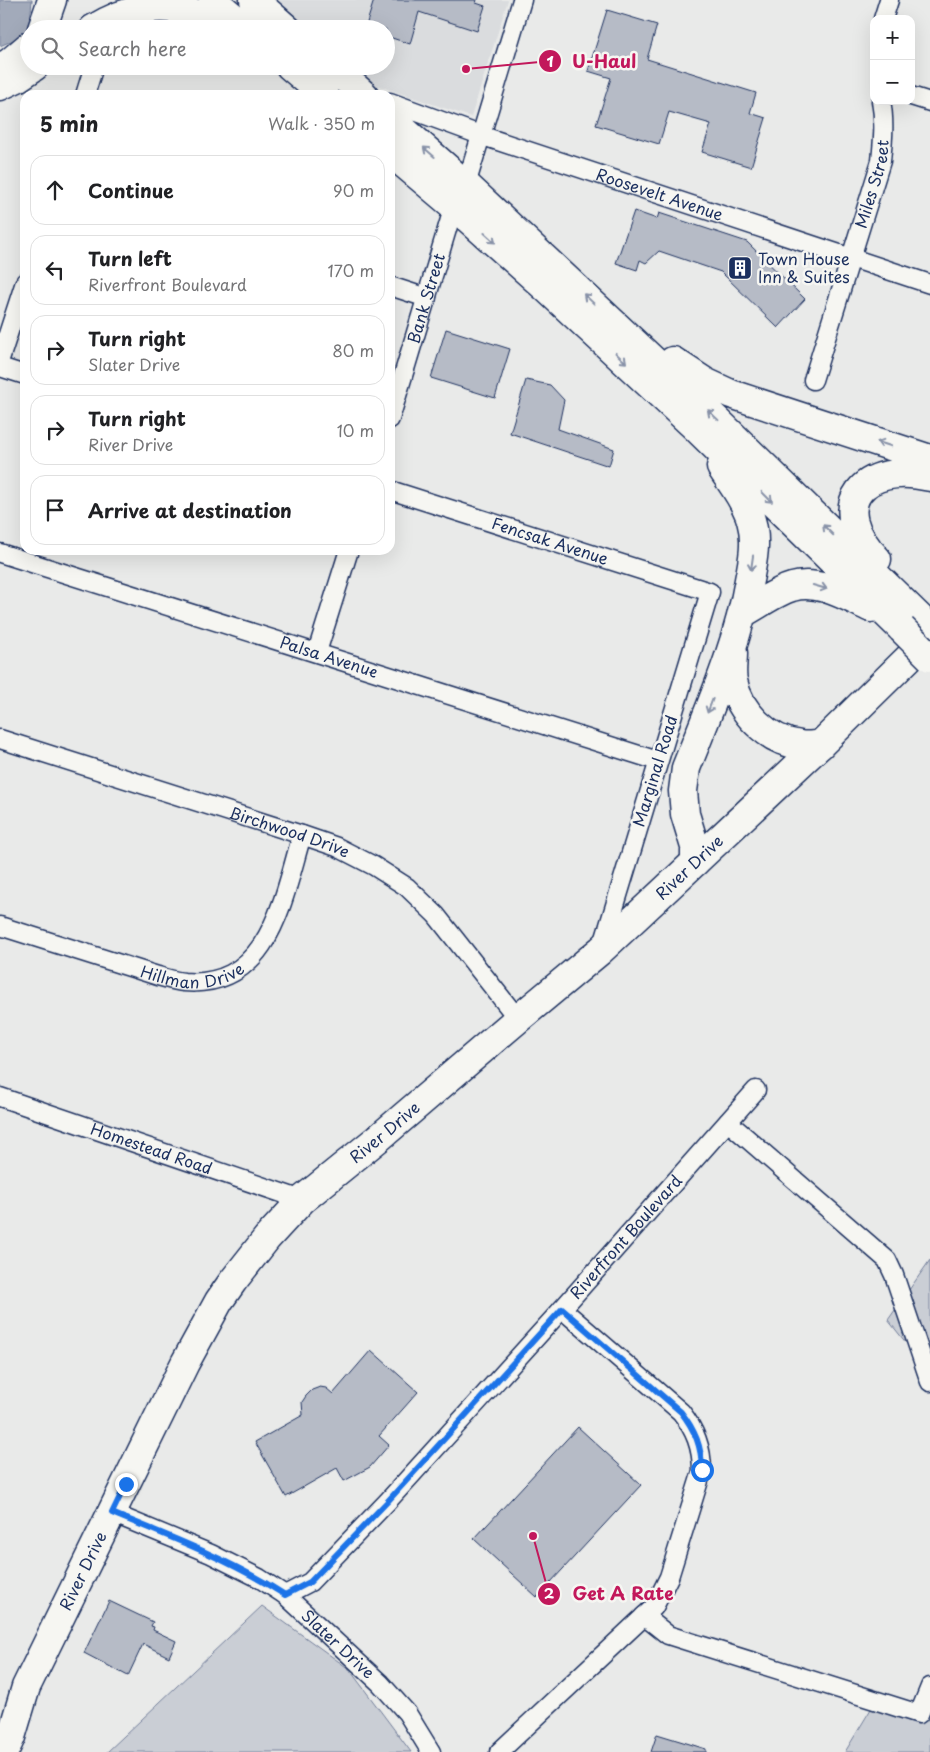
<!DOCTYPE html>
<meta charset="utf-8">
<style>
:root{--surface:#fff;--page:#f6f6f6;--text:#202124;--muted:#757577;--line:#e0e0e0}
body{margin:0;font-family:"Playpen Sans",sans-serif;background:var(--page);color:var(--text)}
.controls{position:absolute;right:15px;top:15px;display:grid;overflow:hidden;border-radius:10px;box-shadow:0 5px 20px #0002}
.controls button{width:45px;height:45px;display:grid;place-items:center;padding:0;border:0;border-bottom:1px solid var(--line);background:var(--surface);color:var(--text);font:25px sans-serif}
.stop{position:absolute;width:15px;height:15px;margin:-11px;border:4px solid #1a73e8;border-radius:50%;background:#fff}
.stop.end{background:#1a73e8;border-color:#fff;box-shadow:0 1px 5px #0008}
.list{margin:0;padding:0;list-style:none}
h2{display:flex;justify-content:space-between;align-items:center;height:65px;margin:0;padding:0 20px;font-size:21px}
h2 small{font-size:16px;font-weight:400;color:var(--muted)}
.list li{display:grid;grid-template-columns:32px 1fr auto;gap:15px;align-items:center;box-sizing:border-box;height:70px;margin:0 10px 10px;padding:0 10px;border:1px solid var(--line);border-radius:15px}
.list b{display:block;font-size:19px;white-space:nowrap}
.list p{margin:0;font-size:16px;white-space:nowrap;color:var(--muted)}
.list em{font-size:16px;font-style:normal;color:var(--muted)}
.icon{flex:none;width:28px;height:28px;fill:none;stroke:currentColor;stroke-width:2;stroke-linecap:round;stroke-linejoin:round}
.map{position:relative;flex:none;width:930px;height:1752px;overflow:hidden}
.search{position:absolute;background:var(--surface);box-shadow:0 5px 20px #0002;left:20px;top:20px;width:375px;height:55px;display:flex;align-items:center;gap:12px;box-sizing:border-box;padding:0 18px;border-radius:28px;color:var(--muted);font-size:19px}
.panel{position:absolute;background:var(--surface);box-shadow:0 5px 20px #0002;left:20px;top:90px;width:375px;height:465px;border-radius:15px}
.map>svg:first-child{display:block}
.built{fill:#dadcde}
.green{fill:#caced5;stroke:#727e9a}
.water{fill:#a2aaba;stroke:#6c7995}
.building{fill:#b6bbc6;stroke:#1b2f5e}
.lines{fill:none;stroke-linecap:round;stroke-linejoin:round}
.minor-casing{stroke:#1b2f5e;stroke-width:21}
.primary-casing{stroke:#1b2f5e;stroke-width:31}
.trunk-casing{stroke:#1b2f5e;stroke-width:31}
.motorway-casing{stroke:#1b2f5e;stroke-width:31}
.minor{stroke:#f6f6f2;stroke-width:18}
.primary{stroke:#f6f6f2;stroke-width:28}
.trunk{stroke:#f6f6f2;stroke-width:28}
.motorway{stroke:#f6f6f2;stroke-width:28}
.motorway-bridge-casing{stroke:#1b2f5e;stroke-width:31;stroke-linecap:butt}
.motorway-bridge{stroke:#f6f6f2;stroke-width:28}
.oneway{stroke:#8892a8}
.route{stroke:#1a73e8;stroke-width:6}
.labels{text-anchor:middle;stroke-width:5;stroke-linejoin:round;paint-order:stroke}
.street-label{font-size:16px;fill:#1b2f5e;stroke:#f6f6f2}
.poi-label{font-size:16px;fill:#1b2f5e;stroke:#f6f6f2;text-anchor:start}
.leader{fill:none;stroke:#c2185b;stroke-width:2}
.callout-dot{fill:#c2185b;stroke:#f6f6f2;stroke-width:2}
.mark-label{font-size:15px;text-anchor:middle;font-weight:bold;fill:#fff}
.callout-label{font-size:18px;text-anchor:middle;font-weight:bold;fill:#c2185b;stroke:#f6f6f2;stroke-width:5;stroke-linejoin:round;paint-order:stroke}
</style>
<div class="map">
<svg width="930" height="1752" viewBox="0 0 930 1752">
<rect width="100%" height="100%" fill="#e9eae9"/>
<filter id="ink" filterUnits="userSpaceOnUse"><feTurbulence type="fractalNoise" baseFrequency=".02" numOctaves="2"/><feDisplacementMap in="SourceGraphic" scale="10" xChannelSelector="R" yChannelSelector="G"/><feConvolveMatrix kernelMatrix="1 2 1 2 8 2 1 2 1" color-interpolation-filters="sRGB"/></filter>
<g filter="url(#ink)">
<path class="built" d="M271,0H508L471,117L376,85L351,66H386V29H306Z"/>
<path class="green" d="M930,1260V1373L888,1320Z
M262,1606L349,1669L411,1752H107Z
M880,1694L930,1707V1752H845Z"/>
<path class="water" d="M0,0H32L29,33L0,46Z"/>
<path class="building" d="M374,0H477L476,3L485,6L477,31L419,12L410,44L386,36V29H365Z
M607,10L657,25L647,59L756,93L750,113L766,118L751,167L702,152L711,124L669,112L659,144L596,125L611,78L588,71Z
M634,211L657,219L659,213L747,242L805,299L778,328L721,272L659,251L646,263L640,260L637,270L616,263Z
M446,329L510,349L495,398L431,378Z
M526,380L550,385L564,400L558,429L614,449L609,466L510,433Z
M371,1350L418,1392L379,1436L389,1445L370,1467L344,1481L337,1468L286,1497L255,1442L303,1415L302,1402L306,1396L312,1390L320,1387L326,1388L333,1394Z
M578,1427L641,1485L537,1597L474,1539Z
M109,1601L153,1622L151,1626L154,1627L153,1630L176,1641L169,1657L143,1644L128,1676L84,1653Z
M657,1734L706,1749V1752H651Z"/>
<g class="lines">
<defs>
<g id="minor">
<path d="M883,19L889,0"/>
<path d="M85,95L94,66"/>
<path d="M911,96L930,102"/>
<path id="s1" d="M390,102L480,135L930,284"/>
<path d="M466,185L522,0"/>
<path d="M390,286L427,298"/>
<path d="M0,359L25,282"/>
<path d="M0,367L25,375"/>
<path id="s2" d="M813,380L881,161C883,141 885,121 881,101"/>
<path id="s3" d="M390,419L454,206"/>
<path id="s4" d="M390,490L710,592L603,945"/>
<path id="s5" d="M0,553L658,761"/>
<path d="M317,652L349,550"/>
<path id="s6" d="M0,739L302,835L337,847L374,866L407,887L436,915L518,1019"/>
<path id="s7" d="M0,926L158,976C166,978 175,981 184,982C270,989 283,898 302,835"/>
<path id="s8" d="M0,1097L302,1200"/>
<path d="M728,1122L887,1260L894,1275L930,1382"/>
<path id="s9" d="M112,1513L211,1554L259,1578L285,1595L380,1683L407,1713L431,1752"/>
<path id="s10" d="M285,1595L310,1582L387,1502L562,1309L756,1090"/>
<path d="M644,1616L668,1635L919,1714L930,1687"/>
<path d="M499,1752L654,1607L669,1577L702,1471C702,1447 695,1430 681,1412L562,1309"/>
</g>
<g id="primary">
<path id="s11" d="M4,1752L11,1737L26,1687L185,1363L219,1301L233,1281L267,1238L302,1200L381,1136L518,1019L601,950L820,745L930,637"/>
</g>
<path id="trunk" d="M213,0L247,29
M254,0L287,29
M290,66L324,95
M331,66L364,95
M390,118L466,185
M390,152L454,206"/>
<path id="motorway" d="M42,29L52,0
M93,29C126,9 159,1 197,14C207,17 218,24 228,29
M0,67L9,63L29,46
M0,86L17,78L35,66
M466,185L720,423L930,628
M454,206L547,289L694,426L902,629
M673,361L705,382L731,394L930,459
M877,559C824,505 864,461 930,477
M743,613C758,605 777,591 792,587C819,579 847,597 871,608
M733,653C733,662 731,672 733,681C739,712 768,741 800,745C806,746 813,745 820,745
M695,862V847L685,814L683,791L686,768C710,707 738,645 749,580C753,561 757,540 751,520C746,501 731,483 721,467"/>
</defs>
<use href="#minor" class="minor-casing"/>
<use href="#primary" class="primary-casing"/>
<use href="#trunk" class="trunk-casing"/>
<use href="#motorway" class="motorway-casing"/>
<use href="#minor" class="minor"/>
<use href="#primary" class="primary"/>
<use href="#trunk" class="trunk"/>
<use href="#motorway" class="motorway"/>
<defs>
<path id="motorway-bridge" d="M902,629L930,657"/>
</defs>
<use href="#motorway-bridge" class="motorway-bridge-casing"/>
<use href="#motorway-bridge" class="motorway-bridge"/>
</g>
<defs><path id="oneway-shaft" d="M-6 0H5M1.5-3L5.5 0L1.5 3" fill="none" stroke-width="1.6" stroke-linecap="round" stroke-linejoin="round" transform="scale(1.25)"/></defs>
<g class="oneway">
<use href="#oneway-shaft" transform="translate(429 152) rotate(-139)"/>
<use href="#oneway-shaft" transform="translate(490 238) rotate(42)"/>
<use href="#oneway-shaft" transform="translate(589 299) rotate(-137)"/>
<use href="#oneway-shaft" transform="translate(621 358) rotate(43)"/>
<use href="#oneway-shaft" transform="translate(713 415) rotate(-137)"/>
<use href="#oneway-shaft" transform="translate(884 444) rotate(-162)"/>
<use href="#oneway-shaft" transform="translate(767 497) rotate(45)"/>
<use href="#oneway-shaft" transform="translate(828 530) rotate(-135)"/>
<use href="#oneway-shaft" transform="translate(752 563) rotate(98)"/>
<use href="#oneway-shaft" transform="translate(820 587) rotate(16)"/>
<use href="#oneway-shaft" transform="translate(710 706) rotate(111)"/>
</g>
</g>
<g class="lines" filter="url(#ink)">
<path class="route" d="M126,1484L112,1513C171,1537 231,1560 285,1595L310,1582L387,1502L562,1309L681,1412C695,1430 702,1447 702,1470"/>
</g>
<defs>
<symbol id="building-square" viewBox="-11 -11 22 22"><rect x="-9" y="-9" width="18" height="18" rx="4" fill="#1b2f5e" stroke="#f6f6f2"/><path d="M-4-6H4V6H1V3H-1V6H-4ZM-2.5-4.3h1.7v1.8h-1.7ZM.8-4.3h1.7v1.8H.8ZM-2.5-1h1.7V.8h-1.7ZM.8-1h1.7V.8H.8Z" fill="#fff"/></symbol>
</defs>
<g fill-rule="evenodd">
<use href="#building-square" x="726" y="254" width="28" height="28"/>
</g>
<g class="labels">
<g class="street-label">
<text dy="6" stroke="none"><textPath href="#s2" startOffset="205">Miles Street</textPath></text>
<text dy="6" stroke="none"><textPath href="#s1" startOffset="285">Roosevelt Avenue</textPath></text>
<text dy="6" stroke="none"><textPath href="#s3" startOffset="126">Bank Street</textPath></text>
<text dy="6" stroke="none"><textPath href="#s4" startOffset="168">Fencsak Avenue</textPath></text>
<text dy="6" stroke="none"><textPath href="#s5" startOffset="345">Palsa Avenue</textPath></text>
<text transform="translate(655 771) rotate(-73)" y="6">Marginal Road</text>
<text dy="6" stroke="none"><textPath href="#s6" startOffset="304">Birchwood Drive</textPath></text>
<text dy="6" stroke="none"><textPath href="#s11" startOffset="1142">River Drive</textPath></text>
<text dy="6" stroke="none"><textPath href="#s7" startOffset="201">Hillman Drive</textPath></text>
<text dy="6" stroke="none"><textPath href="#s11" startOffset="738">River Drive</textPath></text>
<text dy="6" stroke="none"><textPath href="#s8" startOffset="160">Homestead Road</textPath></text>
<text dy="6" stroke="none"><textPath href="#s10" startOffset="496">Riverfront Boulevard</textPath></text>
<text dy="6" stroke="none"><textPath href="#s11" startOffset="198">River Drive</textPath></text>
<text dy="6" stroke="none"><textPath href="#s9" startOffset="264">Slater Drive</textPath></text>
</g>
<g class="poi-label">
<text x="758" y="265">Town House<tspan x="758" dy="18">Inn &amp; Suites</tspan></text>
</g>
</g>
<path class="leader" d="M466 69L550 61M533 1536L549 1594"/>
<g class="callout-dot">
<circle cx="466" cy="69" r="5"/>
<circle cx="533" cy="1536" r="5"/>
<circle cx="550" cy="61" r="12"/>
<circle cx="549" cy="1594" r="12"/>
</g>
<g class="mark-label">
<text x="550" y="67">1</text>
<text x="549" y="1599">2</text>
</g>
<g class="callout-label">
<text x="604" y="68">U-Haul</text>
<text x="623" y="1600">Get A Rate</text>
</g>
</svg>
<div class="controls">
<button>+</button>
<button>−</button>
</div>
<div class="stop" style="left:702px;top:1470px"></div>
<div class="stop end" style="left:126px;top:1484px"></div>
<div class="search"><svg class="icon" aria-label="search" viewBox="0 0 24 24"><circle cx="10" cy="10" r="6"/><path d="M15 15l6 6"/></svg>Search here</div>
<section class="panel">
<h2>5 min<small>Walk · 350 m</small></h2>
<ul class="list">
<li><svg class="icon" aria-label="ahead" viewBox="0 0 24 24"><path d="M12 20V5M6 11l6-6 6 6"/></svg><div><b>Continue</b></div><em>90 m</em></li>
<li><svg class="icon" aria-label="left" viewBox="0 0 24 24"><path d="M17 20v-9H6M10 6l-5 5 5 5"/></svg><div><b>Turn left</b><p>Riverfront Boulevard</p></div><em>170 m</em></li>
<li><svg class="icon" aria-label="right" viewBox="0 0 24 24"><path d="M7 20v-9h11M14 6l5 5-5 5"/></svg><div><b>Turn right</b><p>Slater Drive</p></div><em>80 m</em></li>
<li><svg class="icon" aria-label="right" viewBox="0 0 24 24"><path d="M7 20v-9h11M14 6l5 5-5 5"/></svg><div><b>Turn right</b><p>River Drive</p></div><em>10 m</em></li>
<li><svg class="icon" aria-label="arrive" viewBox="0 0 24 24"><path d="M6 21V4h12l-3 4 3 4H6"/></svg><div><b>Arrive at destination</b></div></li>
</ul>
</section>
</div>
